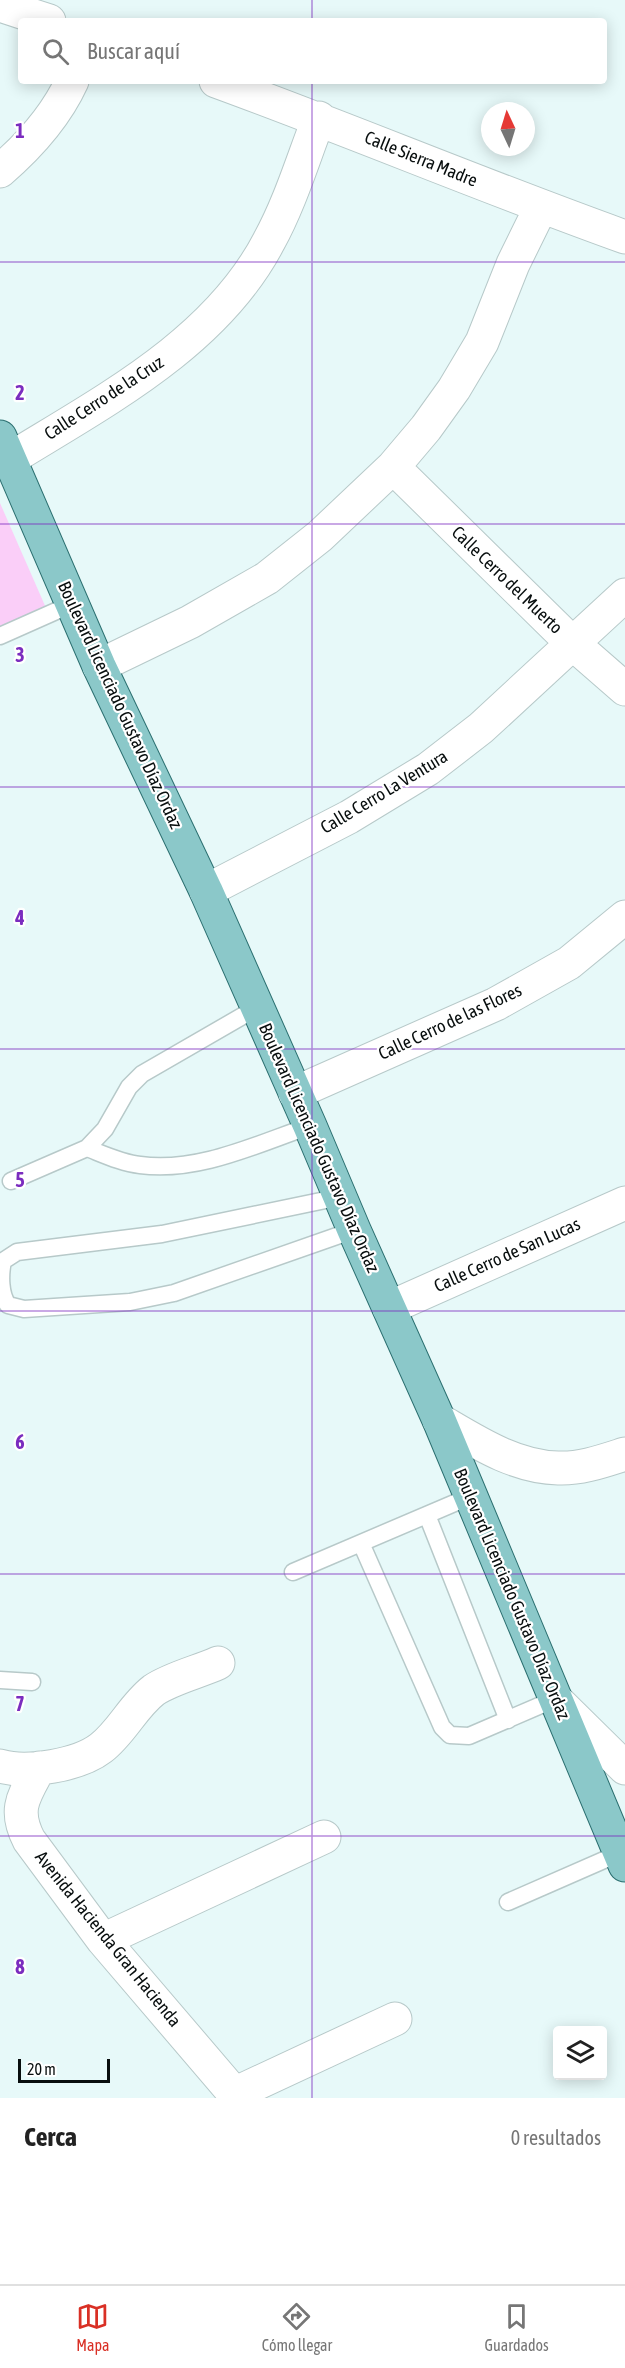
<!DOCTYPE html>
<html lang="es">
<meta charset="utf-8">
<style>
:root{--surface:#fff;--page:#f6f6f6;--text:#222;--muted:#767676;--line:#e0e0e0;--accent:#d93025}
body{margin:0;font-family:"Asap Condensed",sans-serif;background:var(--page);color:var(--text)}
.controls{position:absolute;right:18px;bottom:18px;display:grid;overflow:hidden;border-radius:6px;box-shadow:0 3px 15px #0003}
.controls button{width:54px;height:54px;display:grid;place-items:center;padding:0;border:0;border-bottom:2px solid var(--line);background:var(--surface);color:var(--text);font:30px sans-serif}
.compass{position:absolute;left:481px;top:102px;width:54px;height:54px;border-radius:50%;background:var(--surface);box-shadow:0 3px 15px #0003;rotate:356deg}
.scale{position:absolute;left:18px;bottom:15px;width:92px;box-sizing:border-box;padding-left:6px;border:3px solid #080e0e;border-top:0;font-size:16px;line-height:21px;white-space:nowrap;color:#080e0e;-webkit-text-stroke:4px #fff;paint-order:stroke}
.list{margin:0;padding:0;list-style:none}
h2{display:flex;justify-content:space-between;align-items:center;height:78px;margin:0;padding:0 24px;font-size:26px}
h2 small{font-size:20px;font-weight:400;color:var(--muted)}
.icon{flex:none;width:33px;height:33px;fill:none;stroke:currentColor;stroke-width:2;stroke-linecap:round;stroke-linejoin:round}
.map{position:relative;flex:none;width:625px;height:2098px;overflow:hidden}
.search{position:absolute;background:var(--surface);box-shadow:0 3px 15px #0003;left:18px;right:18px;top:18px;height:66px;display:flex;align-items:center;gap:15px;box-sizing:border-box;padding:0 21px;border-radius:6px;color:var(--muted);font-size:22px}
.sheet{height:186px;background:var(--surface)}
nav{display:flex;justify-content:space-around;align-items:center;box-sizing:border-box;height:84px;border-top:2px solid var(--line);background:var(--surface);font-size:16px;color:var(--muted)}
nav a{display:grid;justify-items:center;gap:3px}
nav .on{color:var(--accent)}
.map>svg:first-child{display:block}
.green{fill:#facef8}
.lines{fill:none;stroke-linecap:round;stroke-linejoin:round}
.lane-casing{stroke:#b7c9c9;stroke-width:19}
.street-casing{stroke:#b7c9c9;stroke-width:35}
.primary-casing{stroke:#2b6f70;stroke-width:35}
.lane{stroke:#fff;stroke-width:16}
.street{stroke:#fff;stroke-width:33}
.primary{stroke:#8bc8c9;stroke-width:33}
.grid{fill:none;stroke:#7b2cbf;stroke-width:1.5;stroke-opacity:0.55}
.labels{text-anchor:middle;stroke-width:4.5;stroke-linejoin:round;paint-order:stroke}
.street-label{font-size:18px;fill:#080e0e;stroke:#fff}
.grid-label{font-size:20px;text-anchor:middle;font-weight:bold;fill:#7b2cbf;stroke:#fff;stroke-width:4.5;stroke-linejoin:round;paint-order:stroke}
</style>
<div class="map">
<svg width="625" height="2098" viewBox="0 0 625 2098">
<rect width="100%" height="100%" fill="#e7f9f9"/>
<path class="green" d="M0,503L46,608L0,629Z"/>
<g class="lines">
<defs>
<path id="lane" d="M0,636L72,604
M87,1148C105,1155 122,1163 140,1165C198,1173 257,1144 310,1126
M11,1181L87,1148L105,1129L129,1087L142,1074L258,1007
M340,1197L162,1234L17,1252L3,1261C0,1275 0,1294 8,1305L24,1309L130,1302L174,1293L354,1230
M427,1515L508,1720
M361,1543L442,1727L450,1735L469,1736L555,1699
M293,1572L471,1496
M0,1680L32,1682
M508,1902L620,1853"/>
<path id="street" d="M0,5L49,21
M216,81C353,131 488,188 625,237
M0,171C29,146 56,116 72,81
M10,459C104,401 216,343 269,241C290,203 303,159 319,118
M393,467L571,642L625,689
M99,666L190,622L267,578L320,536L393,467L426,428L454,389L482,342L513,264L541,207
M206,891L349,817L428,769L481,728L625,595
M295,1093L496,1004L569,963L625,917
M389,1308L625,1203
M439,1420C475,1441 514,1467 558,1468C581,1469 603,1461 625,1454
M555,1699L625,1768
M0,1766C27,1774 79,1765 101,1748C122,1732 133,1706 154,1690C172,1678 198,1672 218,1663
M39,1768C24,1796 13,1809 29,1840L103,1940L238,2098
M103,1940L324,1837
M234,2094L395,2019"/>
<path id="primary" d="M0,437L99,666L206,891L310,1126L354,1230L439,1420L625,1865"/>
</defs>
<use href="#lane" class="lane-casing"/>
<use href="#street" class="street-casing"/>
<use href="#primary" class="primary-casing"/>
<use href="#lane" class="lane"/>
<use href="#street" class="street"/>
<use href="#primary" class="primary"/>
</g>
<path class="grid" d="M312,0V21M312,81V2098M0,262H625M0,524H625M0,787H625M0,1049H625M0,1311H625M0,1574H625M0,1836H625"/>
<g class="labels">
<g class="street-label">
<text transform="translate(421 159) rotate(22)" y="6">Calle Sierra Madre</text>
<text transform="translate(104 398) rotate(-33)" y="6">Calle Cerro de la Cruz</text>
<text transform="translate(507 580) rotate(44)" y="6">Calle Cerro del Muerto</text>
<text transform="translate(120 705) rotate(65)" y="6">Boulevard Licenciado Gustavo Díaz Ordaz</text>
<text transform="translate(384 792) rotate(-31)" y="6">Calle Cerro La Ventura</text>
<text transform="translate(450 1022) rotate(-25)" y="6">Calle Cerro de las Flores</text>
<text transform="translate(319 1148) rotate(66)" y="6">Boulevard Licenciado Gustavo Díaz Ordaz</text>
<text transform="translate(507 1255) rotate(-24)" y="6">Calle Cerro de San Lucas</text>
<text transform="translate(512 1594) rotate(67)" y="6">Boulevard Licenciado Gustavo Díaz Ordaz</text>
<text transform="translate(108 1939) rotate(51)" y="6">Avenida Hacienda Gran Hacienda</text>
</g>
</g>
<g class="grid-label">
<text x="20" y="138">1</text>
<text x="20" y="400">2</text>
<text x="20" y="662">3</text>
<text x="20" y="925">4</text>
<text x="20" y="1187">5</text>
<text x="20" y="1449">6</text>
<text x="20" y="1711">7</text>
<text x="20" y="1974">8</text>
</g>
</svg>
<div class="controls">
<button><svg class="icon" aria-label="layers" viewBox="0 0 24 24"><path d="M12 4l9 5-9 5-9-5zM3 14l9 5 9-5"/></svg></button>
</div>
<svg class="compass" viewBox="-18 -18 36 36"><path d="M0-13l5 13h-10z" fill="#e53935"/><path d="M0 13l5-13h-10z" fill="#767676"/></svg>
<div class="scale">20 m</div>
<div class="search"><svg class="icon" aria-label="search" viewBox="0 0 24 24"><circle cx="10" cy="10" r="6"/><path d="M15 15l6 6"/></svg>Buscar aquí</div>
</div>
<section class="sheet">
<h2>Cerca<small>0 resultados</small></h2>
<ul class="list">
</ul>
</section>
<nav>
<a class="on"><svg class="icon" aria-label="map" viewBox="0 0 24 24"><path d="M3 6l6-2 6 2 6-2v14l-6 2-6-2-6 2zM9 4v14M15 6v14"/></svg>Mapa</a>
<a><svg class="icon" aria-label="directions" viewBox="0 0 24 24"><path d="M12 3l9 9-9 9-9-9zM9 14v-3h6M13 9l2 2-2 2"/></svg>Cómo llegar</a>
<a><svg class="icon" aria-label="saved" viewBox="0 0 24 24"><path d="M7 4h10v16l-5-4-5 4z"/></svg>Guardados</a>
</nav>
